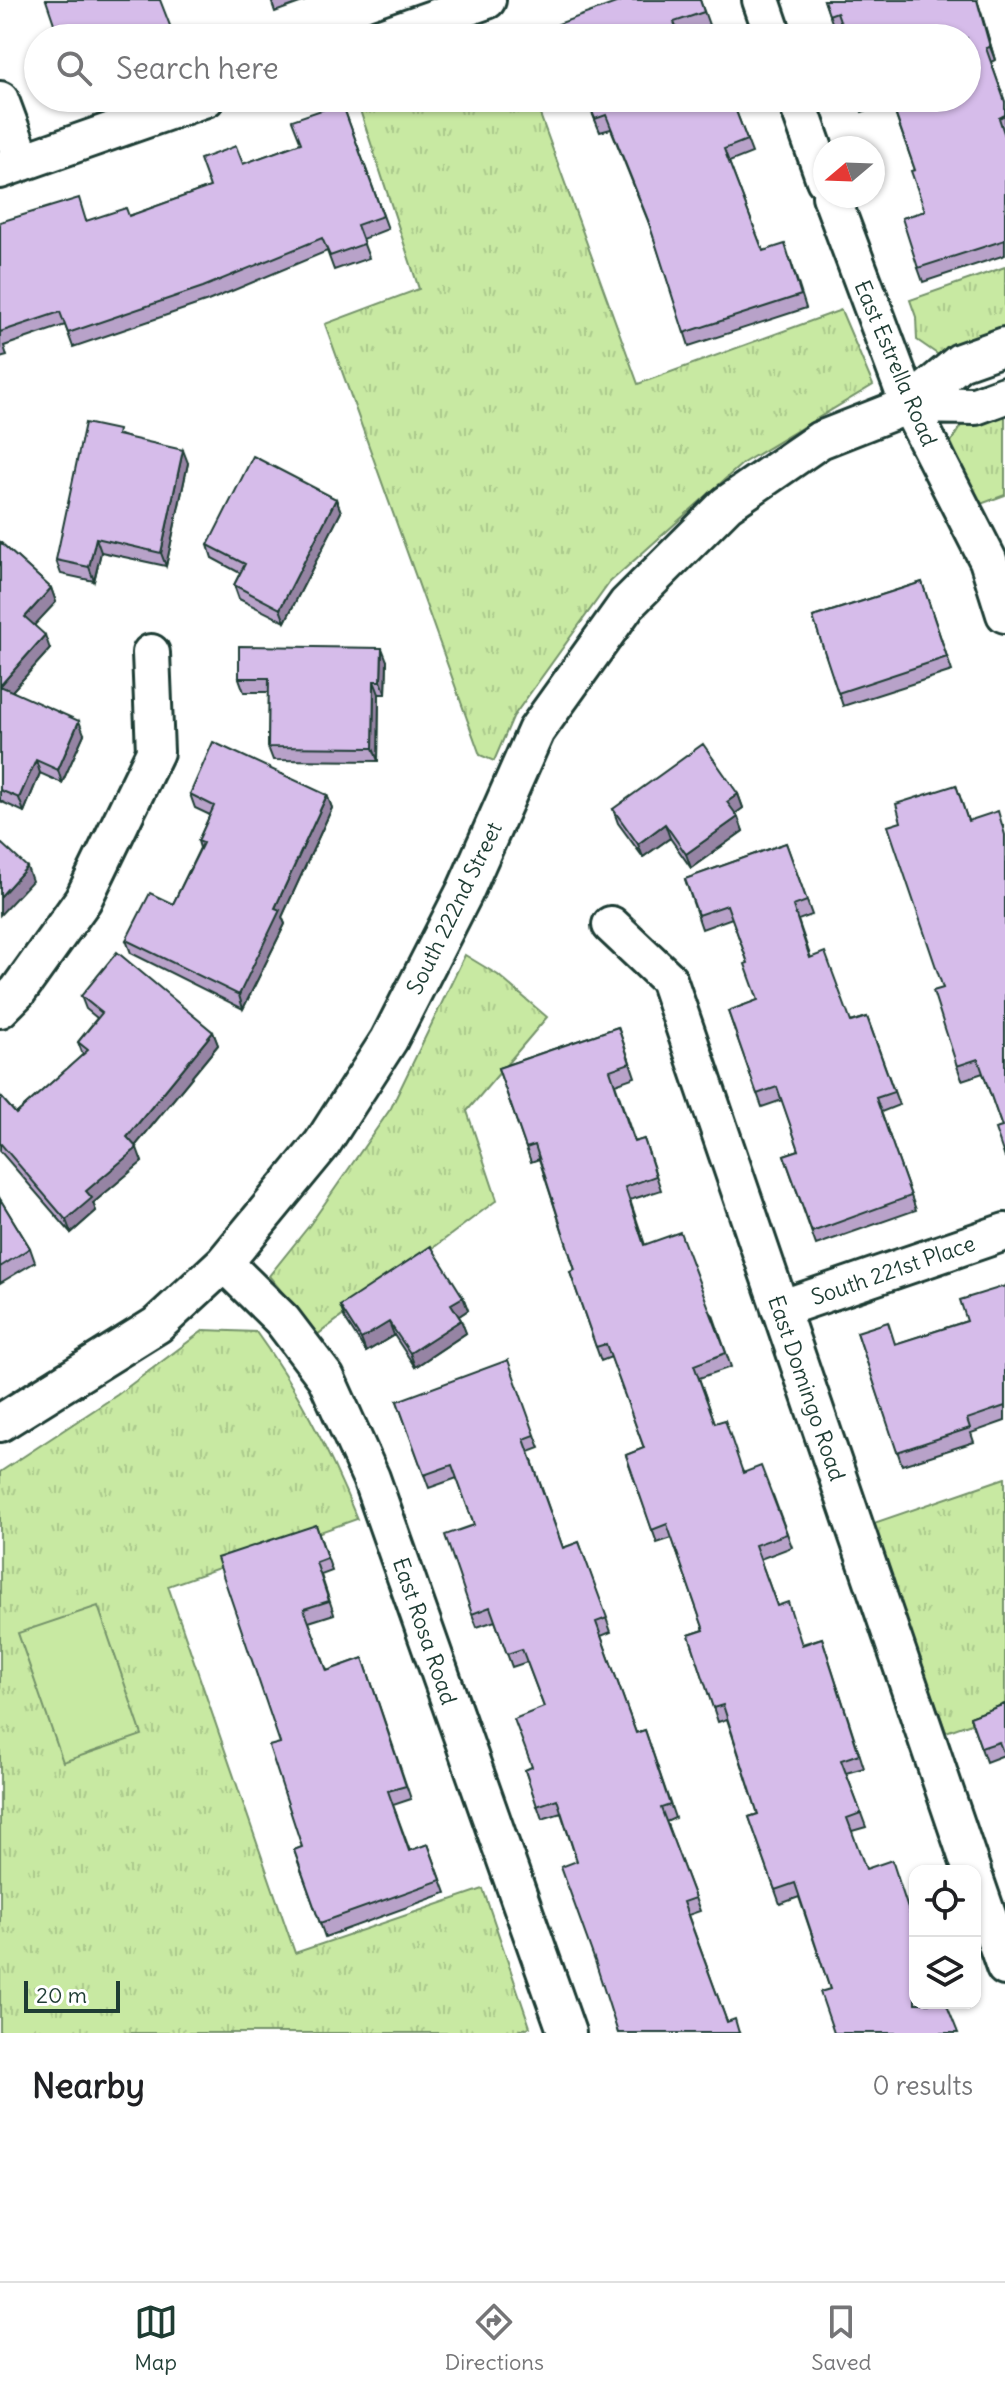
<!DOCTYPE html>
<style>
:root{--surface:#fff;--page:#f2f2f2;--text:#202124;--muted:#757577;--line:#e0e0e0;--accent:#1f3d34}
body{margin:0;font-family:Delius,sans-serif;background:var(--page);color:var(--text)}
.controls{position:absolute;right:24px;bottom:24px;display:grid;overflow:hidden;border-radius:16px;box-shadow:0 2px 6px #0004}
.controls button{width:72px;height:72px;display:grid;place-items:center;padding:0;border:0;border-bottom:2px solid var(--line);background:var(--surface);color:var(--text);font:40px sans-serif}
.compass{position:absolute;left:813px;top:136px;width:72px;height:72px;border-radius:50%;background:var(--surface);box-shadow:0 2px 6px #0004;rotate:251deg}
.scale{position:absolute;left:24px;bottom:20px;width:96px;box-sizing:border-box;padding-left:8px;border:4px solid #1f3d34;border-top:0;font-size:22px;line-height:28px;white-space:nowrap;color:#1f3d34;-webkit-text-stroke:6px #fff;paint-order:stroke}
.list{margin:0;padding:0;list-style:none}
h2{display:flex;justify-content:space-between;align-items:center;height:104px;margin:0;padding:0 32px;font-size:34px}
h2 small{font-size:26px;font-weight:400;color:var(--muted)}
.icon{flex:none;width:44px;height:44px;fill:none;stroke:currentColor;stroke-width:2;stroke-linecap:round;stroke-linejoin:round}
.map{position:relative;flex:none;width:1005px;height:2033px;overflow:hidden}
.search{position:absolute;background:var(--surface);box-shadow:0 2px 6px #0004;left:24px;right:24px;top:24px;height:88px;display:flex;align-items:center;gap:20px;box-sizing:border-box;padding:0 28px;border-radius:44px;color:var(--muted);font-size:30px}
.sheet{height:248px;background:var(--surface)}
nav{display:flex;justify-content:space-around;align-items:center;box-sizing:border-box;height:112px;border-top:2px solid var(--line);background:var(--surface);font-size:22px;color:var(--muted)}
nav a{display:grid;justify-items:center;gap:4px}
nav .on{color:var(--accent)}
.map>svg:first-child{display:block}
.park{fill:url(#park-tufts);stroke:#74936b;stroke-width:2}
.pitch{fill:#c8e9a2;stroke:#74936b;stroke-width:2}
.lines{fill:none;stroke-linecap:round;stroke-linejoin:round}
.minor-casing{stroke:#1f3d34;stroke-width:42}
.minor{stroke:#fff;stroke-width:36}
.wall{fill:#b8a2c9;stroke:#1f3d34;stroke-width:2}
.shaded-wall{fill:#9684a4;stroke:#1f3d34;stroke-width:2}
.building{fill:#d6bcea;stroke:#1f3d34;stroke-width:2}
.labels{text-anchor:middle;stroke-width:7;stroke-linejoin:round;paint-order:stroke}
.street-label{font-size:22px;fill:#1f3d34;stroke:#fff}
</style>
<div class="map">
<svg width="1005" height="2033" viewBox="0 0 1005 2033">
<defs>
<pattern id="park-tufts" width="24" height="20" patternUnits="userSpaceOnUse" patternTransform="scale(2)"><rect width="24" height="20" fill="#c8e9a2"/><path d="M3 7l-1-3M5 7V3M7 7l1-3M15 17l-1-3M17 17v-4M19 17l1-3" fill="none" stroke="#abc98c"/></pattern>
</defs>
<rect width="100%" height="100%" fill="#fff"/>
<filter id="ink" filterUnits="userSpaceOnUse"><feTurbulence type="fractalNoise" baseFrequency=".0125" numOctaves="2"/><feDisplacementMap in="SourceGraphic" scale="16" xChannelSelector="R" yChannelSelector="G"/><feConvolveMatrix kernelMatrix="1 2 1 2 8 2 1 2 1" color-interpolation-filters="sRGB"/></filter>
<g filter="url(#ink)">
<path class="park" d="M356,98H534L638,384L841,310L873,385L743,463L610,582L513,717L494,761L480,755L325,324L419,289Z
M1005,267V337L943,358L917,340L916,317L910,300Z
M1005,409V495L978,505L951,442L963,422Z
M465,955L498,975L547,1017L467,1111L497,1200L317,1335L269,1276L309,1226L391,1108Z
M204,1330L256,1332C299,1391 330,1452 357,1519L168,1586L295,1953L483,1889L530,2027L513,2033H0V1472L117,1395Z
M1005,1478V1711L946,1732L871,1524Z"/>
<path class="pitch" d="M98,1606L142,1735L63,1762L18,1633Z"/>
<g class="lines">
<defs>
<path id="minor" d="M761,0L774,38
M378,38L487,0
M796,98L825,180
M0,100L23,162
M0,170L206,98
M831,196L909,405L988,560L1005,614
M909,405L975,406L1005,395
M611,925L668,979L972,1871
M0,1009L18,991L83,900L155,752L151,653
M224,1263L282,1320L326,1378L371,1478L567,2033
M780,1309L1005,1232
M0,1423L157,1325L224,1263L322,1144L389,1040L465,891L536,731L627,604L727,504L820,440L909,405L960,362L1005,346
M975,1880L1005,1967"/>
</defs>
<use href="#minor" class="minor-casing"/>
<use href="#minor" class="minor"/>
</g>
<path class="wall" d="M271,0H308L275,12Z
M700,0L709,25L679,36L563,38Z
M824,0H977L995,60L991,62L1005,102V131H1004L1005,135V255L923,282L918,268L925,211L915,170L891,102L862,112L857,98H967L842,25L834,28Z
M586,98L703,100L731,98L752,153L729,162L763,251L790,258L806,308L689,346L650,226L611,129L600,132Z
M342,103L388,229L362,239L369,258L334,270L327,251L208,301L73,347L65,325L4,346L7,356L0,358V222L87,221L129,216L210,187L243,164L301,143Z
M120,435L188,463L166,566L101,552L94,581L61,574L56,560Z
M336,499L341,512L285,622L239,599L234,585L240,573L212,558L208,545Z
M0,542L51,588L56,602L34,625L50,649L12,691L84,734L62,783L40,773L24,812L0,801Z
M922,582L952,671L843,706L813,617Z
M387,661L386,694H379L378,761L273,760L268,747L269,692H244L239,678Z
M956,785L968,821L1003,825L1002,1127L983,1073L962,1080L957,1066L943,988L901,822Z
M190,794L327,795L332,808L282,917L285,924L243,1009L131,953L126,940L173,904L200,848L198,841L210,815L195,808Z
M738,794L743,808L736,813L743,831L691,868L670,838L643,857L618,823L613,809Z
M786,843L812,915L798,920L811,958L851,1022L867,1017L899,1105L881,1112L916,1210L816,1245L784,1155L799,1150L782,1100L762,1107L728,1011L758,1000L748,963L732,918L702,929L685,879Z
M81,996L213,1032L218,1045L135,1146L142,1162L93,1203L96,1211L71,1233L0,1151V1096L16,1114L83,1055L78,1042L97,1018L86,1009Z
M618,1027L635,1077L615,1084L635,1142L644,1139L661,1190L630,1200L645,1245L713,1315L731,1367L699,1378L715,1423L743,1472L773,1495L792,1547L760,1559L777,1606L802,1644L822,1638L864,1768L846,1773L866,1827L852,1831L830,1989L799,1897L780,1904L749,1817L758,1814L727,1719L718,1722L689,1635L704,1630L672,1538L657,1543L626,1455L644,1448L611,1357L601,1361L570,1272L575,1270L539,1159L531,1162L498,1068Z
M0,1199L30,1248L35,1262L0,1283Z
M1005,1286V1421L971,1433L974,1442L902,1465L857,1332L896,1344L967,1321Z
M463,1297L468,1310L459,1316L466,1333L415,1367L394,1335L366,1352L345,1319L340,1306Z
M397,1401L535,1435L540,1448L529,1452L563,1548L579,1542L611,1632L601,1636L636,1733L645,1730L675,1818L666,1822L700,1911L688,1915L727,2022L740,2033H618L577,1861L561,1813L542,1819L525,1770L532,1767L544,1707L527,1662L512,1667L495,1621L477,1627L472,1614L474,1525L457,1478L429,1488Z
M316,1525L332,1571L321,1575L334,1614L309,1622L327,1671L363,1658L411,1799L393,1805L410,1851L428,1844L446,1893L325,1937L294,1850L302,1847L280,1743Z
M1005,1704L1004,1755L986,1762L970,1717Z"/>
<path class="shaded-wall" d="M977,0L982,15L995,60L990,47Z
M183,450L188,463L166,566L161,553Z
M336,499L341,512L285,622L280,609Z
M96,538L101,552L94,581L89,567Z
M51,588L56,602L30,630L25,617Z
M45,635L50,649L5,699L0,686Z
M382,648L387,661L386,694L381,681Z
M374,681L379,694L378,761L373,748Z
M79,721L84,734L62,783L58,770Z
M36,760L40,773L24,812L19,798Z
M738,794L743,808L732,816L727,802Z
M327,795L332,808L282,917L285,924L243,1009L239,995L275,908Z
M738,817L743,831L691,868L686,854Z
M665,824L670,838L643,857L638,844Z
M27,867L32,881L0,915V897Z
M213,1032L218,1045L132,1150L127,1137Z
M137,1148L142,1162L93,1203L96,1211L71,1233L66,1220L86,1191Z
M463,1297L468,1310L456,1318L451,1304Z
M461,1320L466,1333L415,1367L410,1353Z
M389,1322L394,1335L366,1352L361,1339Z"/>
<path class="building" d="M46,0H160L174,36L168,38H59Z
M624,0H700L704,12L674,22L680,38H563L558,24Z
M824,0H977L990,47L986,48L1005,102V115L999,118L1005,136V240L918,268L902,218L925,211L911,171L915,170L890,98H967V38H846L837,12L829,15Z
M38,47V72L30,50Z
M587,98H702L703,100L708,98H731L747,140L724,149L763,251L785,244L801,295L684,333L648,220L606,115L595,119Z
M342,103L383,216L357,225L364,244L330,256L322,238L203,287L68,333L60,312L0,332V222L79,198L86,221L126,208L129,216L210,187L200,159L236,146L243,164L301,143L292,120Z
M85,423L118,430L117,435L183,450L161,553L96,538L89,567L56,560Z
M253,456L336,499L280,609L234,585L245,564L208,545Z
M0,542L51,588L25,617L45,635L0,686L79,721L58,770L36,760L19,798L0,790Z
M922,582L947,657L838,693L813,617Z
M239,646L382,648L381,681H374L373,748L268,747L269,678H239Z
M213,742L327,795L275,908L280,910L239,995L126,940L150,893L173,904L203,843L198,841L214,806L190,794Z
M703,744L738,794L727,802L738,817L686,854L665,824L638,844L613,809Z
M956,785L968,821L998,811L1005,835V1158L995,1129L1002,1127L978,1059L957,1066L933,991L943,988L888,826L901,822L896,804Z
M786,843L807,901L793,906L810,958L825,952L851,1022L867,1017L894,1092L876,1098L911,1196L812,1232L784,1155L799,1150L777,1087L757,1094L728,1011L758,1000L745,964L748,963L727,905L698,915L685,879Z
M2,844L27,867L0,897V845Z
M117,952L213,1032L127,1137L137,1148L86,1191L92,1198L66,1220L0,1143V1096L16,1114L88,1050L78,1042L102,1013L81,996Z
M618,1027L630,1063L610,1070L634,1142L644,1139L656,1176L625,1187L644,1245L680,1232L726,1353L694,1365L715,1423L725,1420L743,1473L761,1466L787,1534L755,1545L777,1606L788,1602L802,1645L822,1638L859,1754L841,1760L861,1813L847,1818L866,1869L892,1860L915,1930V2003H946L958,2033H834L820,1992L830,1989L795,1883L775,1890L749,1817L758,1814L723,1705L713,1708L689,1635L704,1630L667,1524L652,1530L626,1455L644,1448L606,1344L596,1347L570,1272L575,1270L535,1145L526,1148L498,1068Z
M0,1199L30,1248L0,1267Z
M431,1246L463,1297L451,1304L461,1320L410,1353L389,1322L361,1339L340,1306Z
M1005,1286V1406L967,1419L970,1428L897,1452L857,1332L888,1322L895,1344L967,1321L960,1300Z
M508,1360L535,1435L524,1439L563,1548L579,1542L607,1618L596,1622L636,1733L645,1730L670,1805L661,1808L695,1898L683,1902L727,2022L735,2019L739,2033H618L595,1961L561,1867L577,1861L557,1799L537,1806L525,1770L532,1767L514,1719L544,1707L522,1649L507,1654L490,1607L472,1614L445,1535L474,1525L452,1465L424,1475L397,1401Z
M316,1525L327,1558L316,1562L329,1601L304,1609L327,1671L363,1658L406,1786L388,1791L409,1851L428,1844L441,1880L320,1923L294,1850L302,1847L269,1746L280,1743L217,1558Z
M1005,1704V1757L999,1742L981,1748L970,1717Z"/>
</g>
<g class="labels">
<g class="street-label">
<text transform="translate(896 363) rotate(67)" y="8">East Estrella Road</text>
<text transform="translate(454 908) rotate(-64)" y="8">South 222nd Street</text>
<text transform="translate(893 1270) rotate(-19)" y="8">South 221st Place</text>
<text transform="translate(807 1388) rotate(71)" y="8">East Domingo Road</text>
<text transform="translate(425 1631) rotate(71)" y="8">East Rosa Road</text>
</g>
</g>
</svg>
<div class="controls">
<button><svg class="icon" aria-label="locate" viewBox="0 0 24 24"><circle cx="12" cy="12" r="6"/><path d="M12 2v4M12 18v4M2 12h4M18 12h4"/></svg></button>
<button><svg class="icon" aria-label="layers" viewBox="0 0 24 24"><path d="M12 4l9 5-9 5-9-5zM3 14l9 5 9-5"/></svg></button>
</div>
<svg class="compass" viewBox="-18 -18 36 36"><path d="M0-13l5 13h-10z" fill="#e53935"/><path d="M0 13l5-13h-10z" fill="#757577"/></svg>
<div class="scale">20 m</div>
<div class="search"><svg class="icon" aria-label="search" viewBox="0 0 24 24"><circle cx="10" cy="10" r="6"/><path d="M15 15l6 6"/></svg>Search here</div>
</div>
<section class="sheet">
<h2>Nearby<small>0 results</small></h2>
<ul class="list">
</ul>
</section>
<nav>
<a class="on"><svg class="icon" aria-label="map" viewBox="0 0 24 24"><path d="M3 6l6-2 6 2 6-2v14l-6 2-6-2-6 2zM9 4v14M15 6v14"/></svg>Map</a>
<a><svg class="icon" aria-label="directions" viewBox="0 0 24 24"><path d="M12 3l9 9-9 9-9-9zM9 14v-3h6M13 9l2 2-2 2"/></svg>Directions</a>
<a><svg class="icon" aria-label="saved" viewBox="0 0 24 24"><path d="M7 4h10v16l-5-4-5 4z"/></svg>Saved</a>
</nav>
